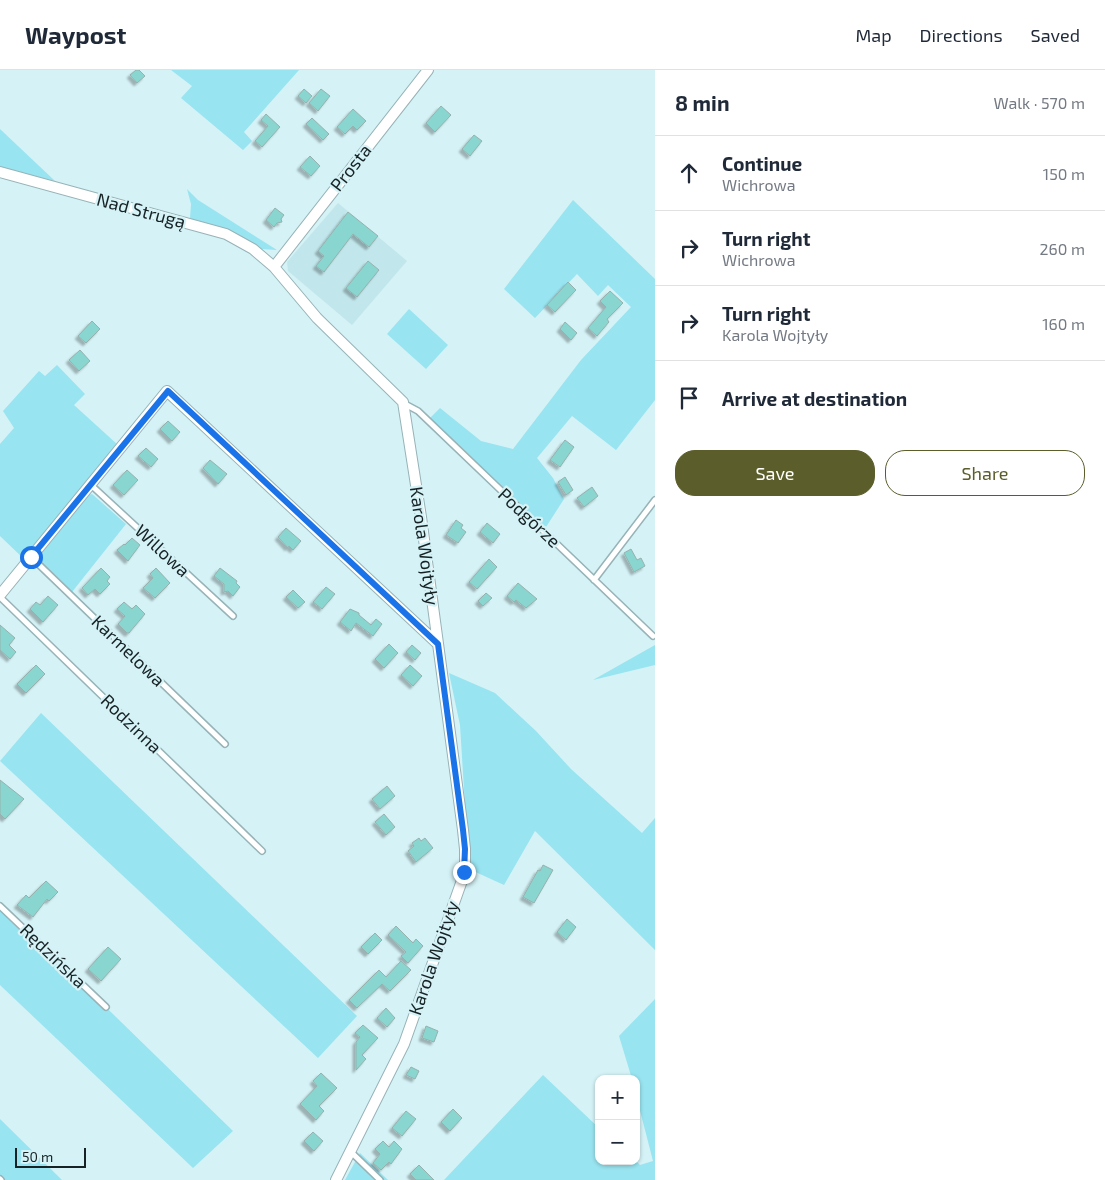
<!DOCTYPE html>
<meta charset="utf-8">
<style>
:root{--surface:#fff;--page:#f6f6f7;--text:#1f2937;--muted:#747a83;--line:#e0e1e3;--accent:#5b5d2a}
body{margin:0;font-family:"Exo 2",sans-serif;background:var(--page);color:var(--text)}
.controls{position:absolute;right:15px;bottom:15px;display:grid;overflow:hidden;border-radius:10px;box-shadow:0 1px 4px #0004}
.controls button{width:45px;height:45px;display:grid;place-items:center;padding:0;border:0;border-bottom:1px solid var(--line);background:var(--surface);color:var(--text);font:25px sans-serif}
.scale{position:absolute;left:15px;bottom:12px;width:71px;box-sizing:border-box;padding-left:5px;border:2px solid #172224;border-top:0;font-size:14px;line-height:18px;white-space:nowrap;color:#172224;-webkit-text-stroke:4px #d5f2f6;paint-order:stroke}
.stop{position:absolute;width:15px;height:15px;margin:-11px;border:4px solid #1a73e8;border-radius:50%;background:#fff}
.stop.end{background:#1a73e8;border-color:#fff;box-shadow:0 1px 5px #0008}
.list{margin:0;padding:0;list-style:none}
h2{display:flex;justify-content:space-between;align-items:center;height:65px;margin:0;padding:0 20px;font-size:21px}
h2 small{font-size:16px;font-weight:400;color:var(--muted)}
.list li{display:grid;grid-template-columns:32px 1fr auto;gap:15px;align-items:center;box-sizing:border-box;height:75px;padding:0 20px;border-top:1px solid var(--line)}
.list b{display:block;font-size:19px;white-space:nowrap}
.list p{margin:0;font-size:16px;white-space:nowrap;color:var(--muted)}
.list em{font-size:16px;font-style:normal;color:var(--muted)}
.actions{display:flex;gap:10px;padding:15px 20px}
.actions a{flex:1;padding:11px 0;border:1px solid var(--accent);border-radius:20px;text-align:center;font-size:18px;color:var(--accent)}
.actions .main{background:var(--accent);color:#fff}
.icon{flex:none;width:28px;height:28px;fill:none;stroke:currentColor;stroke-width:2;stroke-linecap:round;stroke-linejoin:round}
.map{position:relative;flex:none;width:655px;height:1110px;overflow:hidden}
header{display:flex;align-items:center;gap:30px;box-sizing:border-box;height:70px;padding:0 25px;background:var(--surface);border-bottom:1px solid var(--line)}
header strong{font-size:24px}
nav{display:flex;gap:28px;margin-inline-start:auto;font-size:18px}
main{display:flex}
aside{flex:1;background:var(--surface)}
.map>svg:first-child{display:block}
.built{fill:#c1e7ec}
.green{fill:#98e4f0}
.building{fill:#88d6cf;stroke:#96b1ae;filter:url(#shadow)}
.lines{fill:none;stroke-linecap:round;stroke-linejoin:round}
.service-casing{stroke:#97b3b7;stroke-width:8}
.minor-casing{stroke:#97b3b7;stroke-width:12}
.service{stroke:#fff;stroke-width:5}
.minor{stroke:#fff;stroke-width:10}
.route{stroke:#1a73e8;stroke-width:6}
.labels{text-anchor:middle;stroke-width:4.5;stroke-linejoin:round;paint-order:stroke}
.street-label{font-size:18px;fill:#172224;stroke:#d5f2f6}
</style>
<header>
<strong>Waypost</strong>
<nav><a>Map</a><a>Directions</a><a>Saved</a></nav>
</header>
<main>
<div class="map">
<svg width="655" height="1110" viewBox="0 0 655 1110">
<defs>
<filter id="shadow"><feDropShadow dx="-3" dy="3" stdDeviation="1" flood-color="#0004"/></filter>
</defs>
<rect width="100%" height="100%" fill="#d5f2f6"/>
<path class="built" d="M338,133L407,191L352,255L288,201L287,192Z"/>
<path class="green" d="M171,0H299L244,62L252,71L243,80L181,28L192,16Z
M0,59L55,111L0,97Z
M187,119L198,130L277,180L261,179L233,164L190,149L191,134Z
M573,130L655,209V330L616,380L572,346L537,388L553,408L564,429L546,457L513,429L430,348L440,338L481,371L513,379L581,290L631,237L608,215L598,226L577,204L535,248L504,219Z
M409,239L448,275L426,299L387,264Z
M57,295L85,324L74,335L118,375L24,489L0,466V374L14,358L3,341L39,301L45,306Z
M92,424L126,454L72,522L37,489L85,426Z
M655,575V595L593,610Z
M449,603L495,623L536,661L571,699L642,763L655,748V880L535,761L504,815L469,799L460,655Z
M41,643L357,946L318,988L0,691Z
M0,834L233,1061L193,1098L0,915Z
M655,929V1110H444L543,1005L599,1058V1091H636L640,1095L653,1091L636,1025V1009H632L619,966Z
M0,1049L62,1110H0Z
M360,1083L388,1110H345Z"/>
<path class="building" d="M136,0H139L145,6L137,13L130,5Z
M304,19L312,26L306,33L298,26Z
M321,19L330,26L318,41L309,33Z
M441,36L451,45L435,62L426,53Z
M353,39L366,51L357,60L353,56L345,64L337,57Z
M266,44L280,57L262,77L255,71L268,56L261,50Z
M312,48L329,64L323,70L306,54Z
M474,65L482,71L470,86L462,79Z
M310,86L320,96L311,106L300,97Z
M275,138L284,145L281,149L282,152L277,153L274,157L266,150Z
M348,142L378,166L369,177L353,164L324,202L316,196L324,186L318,181Z
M368,191L379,200L357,227L346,218Z
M568,212L576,220L555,242L547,235Z
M610,221L623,233L607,249L609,252L597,266L588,258L606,237L600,231Z
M92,251L100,259L86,273L78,266Z
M565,252L577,263L571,270L560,259Z
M80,280L90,291L79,301L69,290Z
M168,351L180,362L172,371L160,359Z
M565,370L574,377L560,397L550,390Z
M146,378L158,389L151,397L138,386Z
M210,390L227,404L218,414L203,398Z
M127,400L138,410L124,425L113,415Z
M565,407L573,420L566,425L558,412Z
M592,417L598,426L584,437L577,428Z
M456,450L463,455L461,458L466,462L458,473L446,465Z
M487,453L500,464L493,473L480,462Z
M286,458L301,471L293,480L289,476L288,478L278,467Z
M132,468L140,475L128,491L117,480L124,474L125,475Z
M631,479L637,490L641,488L645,496L634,502L624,483Z
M489,489L497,497L477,519L469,512Z
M101,498L110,507L107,511L110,514L100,524L95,519L88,525L82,518Z
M156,498L170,513L155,528L143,518L153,508L150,504Z
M220,498L237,511L236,513L240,517L233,526L228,521L224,522V514L214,506Z
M518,513L537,529L526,538L516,530L514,532L507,526Z
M326,517L335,524L322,539L313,532Z
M293,520L305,532L298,538L286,527Z
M486,523L492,528L483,536L478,531Z
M48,526L58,535L43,552L30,539L36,532L40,535Z
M124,532L132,539L136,535L145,544L129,563H127L118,554L125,546L117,539Z
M350,539L359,543V545L371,555L376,549L382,554L373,566L356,553L351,561L340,552Z
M0,555L15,568L9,575L16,582L10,589L0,580Z
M389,574L398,583L384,598L375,589Z
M412,575L421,583L415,590L406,582Z
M36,595L45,604L26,623L17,614Z
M410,595L422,606L413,616L401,605Z
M0,710L24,729L5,749L0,744Z
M387,716L395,726L380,739L372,729Z
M384,744L395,757L386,765L375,752Z
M419,768L421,771L425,768L433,778L416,792L408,781L414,776L412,773Z
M543,795L553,800L534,833L523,827L538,800L540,801Z
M46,811L58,822L49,831L47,829L33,847L17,835L26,825L29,828Z
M567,849L576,857L566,870L557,862Z
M396,856L413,873L416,869L423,876L408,893L401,886L406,882L388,865Z
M375,863L382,870L368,884L361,877Z
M108,877L121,889L101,911L88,899Z
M401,891L411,900L390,921L382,914L357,938L349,930L379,900L386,907Z
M386,938L395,948L387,957L377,948Z
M363,955L378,968L362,985L366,989L356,1000V972L360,967L355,963Z
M426,956L438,961L434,972L422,968Z
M411,997L419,1001L415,1009L406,1005Z
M321,1003L337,1018L319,1036L324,1041L316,1050L300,1034L317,1016L313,1011Z
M453,1039L462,1048L450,1061L441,1052Z
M406,1041L416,1049L402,1066L392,1058Z
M313,1062L323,1071L314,1081L304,1071Z
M383,1071L389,1077L394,1071L402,1079L391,1094L389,1092L381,1100L373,1093L380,1084L375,1079Z
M419,1095L434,1110H416L410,1104Z"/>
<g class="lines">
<defs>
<path id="service" d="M403,333L418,341L653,566
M91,415L233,546
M31,487L225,674
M594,510L655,430
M0,527L262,781
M0,836L106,937
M351,1082L380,1110
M0,1109L1,1110"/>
<path id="minor" d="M0,102L226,164L253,179L274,197L317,248L403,332L421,447L463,760L465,779V802L404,974L336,1110
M274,197L428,0
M0,525L167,321L438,574"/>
</defs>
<use href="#service" class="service-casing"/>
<use href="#minor" class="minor-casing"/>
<use href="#service" class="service"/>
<use href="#minor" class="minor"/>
</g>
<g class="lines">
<path class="route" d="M31,487L168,321L438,574L463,760L465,779L464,802"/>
</g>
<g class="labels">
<g class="street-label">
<text transform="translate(351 98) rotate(-52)" y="6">Prosta</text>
<text transform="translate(141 141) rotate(15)" y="6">Nad Strugą</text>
<text transform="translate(529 448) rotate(43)" y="6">Podgórze</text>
<text transform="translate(424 476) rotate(82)" y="6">Karola Wojtyły</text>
<text transform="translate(162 481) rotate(43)" y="6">Willowa</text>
<text transform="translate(128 581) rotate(44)" y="6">Karmelowa</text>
<text transform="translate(131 654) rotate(44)" y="6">Rodzinna</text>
<text transform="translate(53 886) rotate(44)" y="6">Rędzińska</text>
<text transform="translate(434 888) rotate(-71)" y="6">Karola Wojtyły</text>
</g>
</g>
</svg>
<div class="controls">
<button>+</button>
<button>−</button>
</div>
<div class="scale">50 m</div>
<div class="stop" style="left:31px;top:487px"></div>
<div class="stop end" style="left:464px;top:802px"></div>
</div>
<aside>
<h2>8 min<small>Walk · 570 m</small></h2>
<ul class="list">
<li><svg class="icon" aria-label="ahead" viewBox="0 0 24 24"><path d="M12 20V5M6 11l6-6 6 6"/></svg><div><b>Continue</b><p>Wichrowa</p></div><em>150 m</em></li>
<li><svg class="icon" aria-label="right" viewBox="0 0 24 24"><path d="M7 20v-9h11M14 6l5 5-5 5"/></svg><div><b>Turn right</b><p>Wichrowa</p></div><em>260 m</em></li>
<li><svg class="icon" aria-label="right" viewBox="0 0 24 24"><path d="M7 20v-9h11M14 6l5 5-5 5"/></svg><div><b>Turn right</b><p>Karola Wojtyły</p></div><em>160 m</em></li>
<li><svg class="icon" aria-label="arrive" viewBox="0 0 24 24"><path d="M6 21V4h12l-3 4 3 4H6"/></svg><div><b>Arrive at destination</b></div></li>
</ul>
<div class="actions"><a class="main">Save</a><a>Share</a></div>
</aside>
</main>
